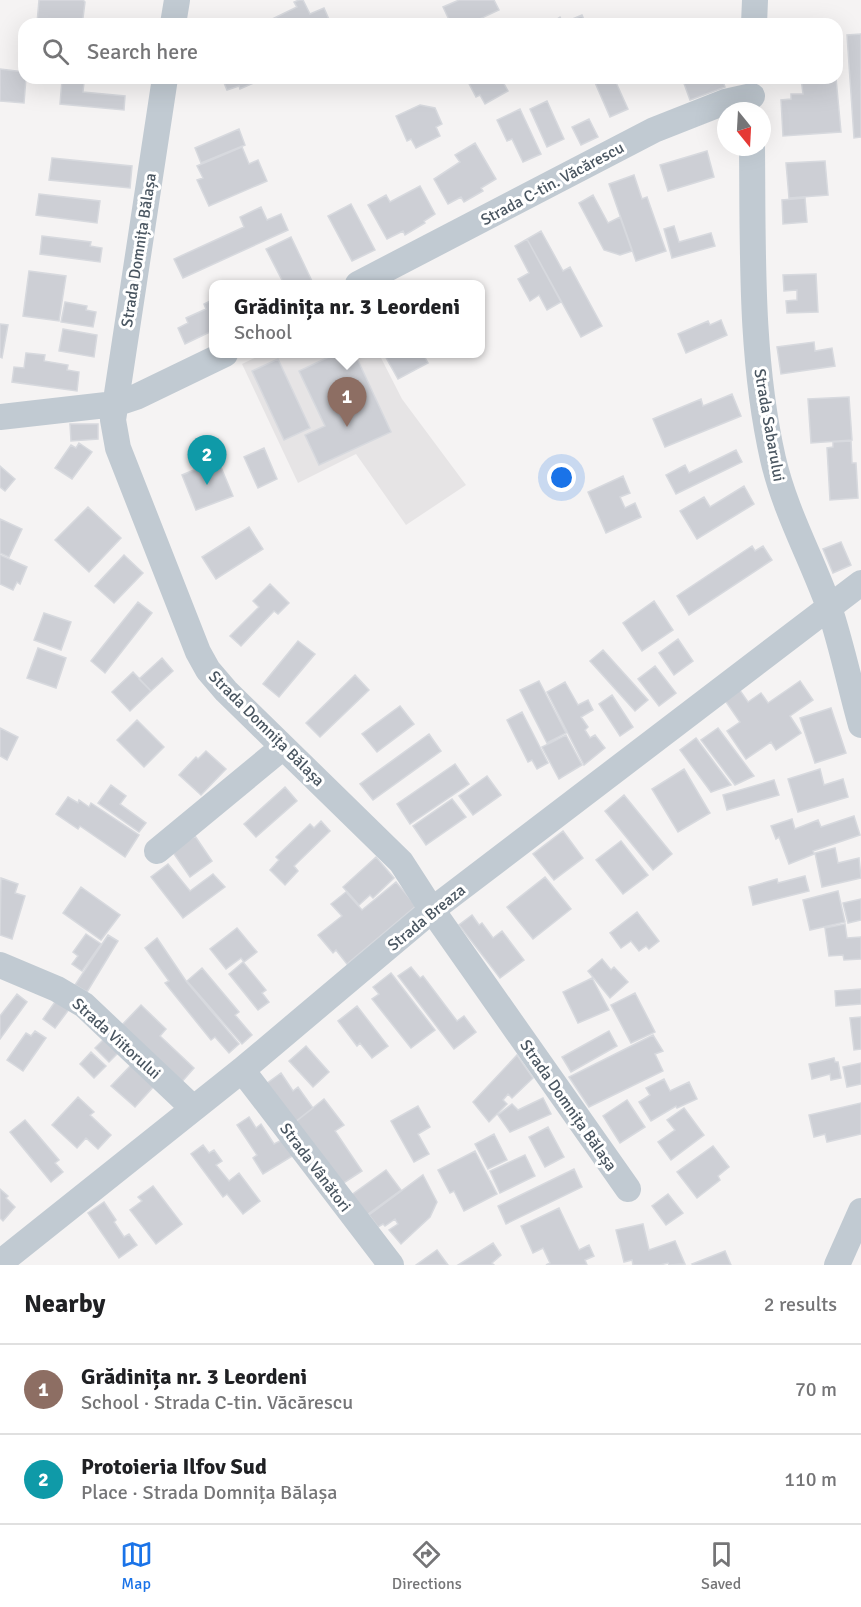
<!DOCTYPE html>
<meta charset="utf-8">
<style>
:root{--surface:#fff;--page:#f2f2f2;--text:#202124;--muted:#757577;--line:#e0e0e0;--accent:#1a73e8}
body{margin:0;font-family:Signika,sans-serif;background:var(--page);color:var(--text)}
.compass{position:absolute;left:717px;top:102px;width:54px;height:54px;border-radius:50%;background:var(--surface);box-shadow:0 6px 24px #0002;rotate:162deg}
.you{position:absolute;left:562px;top:478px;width:21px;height:21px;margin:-15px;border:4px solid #fff;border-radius:50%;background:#1a73e8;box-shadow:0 0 0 9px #1a73e833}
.badge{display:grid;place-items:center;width:39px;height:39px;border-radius:50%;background:var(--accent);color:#fff;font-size:20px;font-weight:700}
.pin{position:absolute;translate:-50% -50px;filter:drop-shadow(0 2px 3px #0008)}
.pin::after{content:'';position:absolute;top:32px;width:21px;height:18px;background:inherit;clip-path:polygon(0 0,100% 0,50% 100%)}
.popup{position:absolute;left:209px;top:280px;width:276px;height:78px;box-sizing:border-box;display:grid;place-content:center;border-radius:12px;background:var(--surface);filter:drop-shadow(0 2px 4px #0005);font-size:20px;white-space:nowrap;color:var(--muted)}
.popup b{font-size:22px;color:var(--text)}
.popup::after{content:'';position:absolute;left:50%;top:100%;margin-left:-12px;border:12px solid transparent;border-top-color:var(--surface)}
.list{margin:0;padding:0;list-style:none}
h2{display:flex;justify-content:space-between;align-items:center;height:78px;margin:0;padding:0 24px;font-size:26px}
h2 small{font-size:20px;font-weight:400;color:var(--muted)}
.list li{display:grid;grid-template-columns:39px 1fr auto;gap:18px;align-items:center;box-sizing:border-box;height:90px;padding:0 24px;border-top:2px solid var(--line)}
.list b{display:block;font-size:22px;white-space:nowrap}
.list p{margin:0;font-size:20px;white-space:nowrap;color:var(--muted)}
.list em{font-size:20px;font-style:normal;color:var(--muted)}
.icon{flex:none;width:33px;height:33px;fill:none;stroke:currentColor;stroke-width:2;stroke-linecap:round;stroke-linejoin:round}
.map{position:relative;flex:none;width:861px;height:1265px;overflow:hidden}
.search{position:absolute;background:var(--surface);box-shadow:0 6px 24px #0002;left:18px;right:18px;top:18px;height:66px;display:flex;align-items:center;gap:15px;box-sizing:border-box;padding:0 21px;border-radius:18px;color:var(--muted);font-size:22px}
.sheet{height:258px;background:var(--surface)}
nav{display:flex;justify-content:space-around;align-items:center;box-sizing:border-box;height:84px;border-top:2px solid var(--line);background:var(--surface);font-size:16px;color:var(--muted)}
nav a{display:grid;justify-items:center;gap:3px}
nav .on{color:var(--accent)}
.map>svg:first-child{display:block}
.education{fill:#e6e4e5}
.building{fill:#cdcfd5;stroke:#d7d9de;stroke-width:1.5}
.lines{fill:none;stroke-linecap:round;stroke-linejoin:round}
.minor{stroke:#c1cad2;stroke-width:26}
.labels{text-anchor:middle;stroke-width:6;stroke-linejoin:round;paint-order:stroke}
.street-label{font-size:16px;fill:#4a5661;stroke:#fff}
</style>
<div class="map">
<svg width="861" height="1265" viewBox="0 0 861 1265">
<rect width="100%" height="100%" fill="#f5f3f3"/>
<path class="education" d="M263,354H379L402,399L466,485L406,525L356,454L298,483L242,364Z"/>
<path class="building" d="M39,0H83L85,2L83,18L77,24L37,23Z
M299,0H303L310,14L324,8L331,24H262L297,7L294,2Z
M459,0H494L499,10L469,24H451L443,7Z
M582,15L586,24H550L560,17L563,23Z
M861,34V137L854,138L847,35Z
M0,69L24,72V78H26L24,103L0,101Z
M222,78H256L258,81L240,89L239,86L227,90Z
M466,78H510L503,82L508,91L485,104L480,95L476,97Z
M593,78H614L628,109L610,117Z
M682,78H722L725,87L690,100Z
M801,78H836L841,132L783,136L781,100L791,99V94H803Z
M62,80L84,82L83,92L125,96L124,110L60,104Z
M547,101L564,139L547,147L530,109Z
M420,105L435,108L442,124L436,127L440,136L416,148L411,139L407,141L396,116Z
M520,109L541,154L523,162L512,139L507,141L497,120Z
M589,119L598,137L581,145L572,127Z
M239,129L245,145L201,163L195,148Z
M475,143L496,179L481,188L483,191L464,202L461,197L448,204L434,179L460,162L455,155Z
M242,147L249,164L258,160L267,181L209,206L197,180L203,178L197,166Z
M707,151L714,177L668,191L660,165Z
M52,158L132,166L130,188L49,180Z
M825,161L828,195L789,198L786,163Z
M634,175L642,199L647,197L666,251L636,261L609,184Z
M420,186L435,214L424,221L425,223L405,235L403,231L387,239L368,205L386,195L390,202Z
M39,194L100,201L97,223L36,215Z
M593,195L608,223L620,217L632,251L620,255L604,250L579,203Z
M805,198L807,222L783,224L782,200Z
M351,204L375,250L352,261L328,216Z
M261,207L267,220L281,214L288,230L183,278L174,259L244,227L240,217Z
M674,226L679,242L711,233L715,246L672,258L664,229Z
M541,231L563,271L570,267L602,326L581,337L527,239Z
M42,236L91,242L90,246L102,248L100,262L40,254Z
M291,237L312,281L305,284H284L266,249Z
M527,239L561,302L547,310L539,295L530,301L518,279L529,273L515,246Z
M29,271L66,276L59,321L23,316Z
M816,274L818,312L787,313L786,301L797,300V290L784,291L783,275Z
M214,299V330L185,344L178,328L188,323L186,318L206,309L204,304Z
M65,302L87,306L86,310L96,312L93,327L61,322Z
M721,320L727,335L686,353L678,334L708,321L710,325Z
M0,324L8,325L2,358L0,357Z
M63,329L97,335L94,357L59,351Z
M814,342L815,351L832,348L835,366L781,374L777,347Z
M26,353L45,355L44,361L68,365L67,370L79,372L77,391L12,382L14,367L24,368Z
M335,354H355L391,432L319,465L305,435L325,426L299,371Z
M384,354H423L428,363L398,379Z
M278,359L310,428L284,440L252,371Z
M732,394L741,416L665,447L653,419L701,399L703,406Z
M849,397L852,440L811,443L808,399Z
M70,424H98V439L71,441Z
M851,441L852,463H856L858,498L830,500L827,448L833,447V442Z
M79,443L92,452L72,479L55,468L71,445L76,448Z
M264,448L277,479L258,488L244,457Z
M736,450L742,462L676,494L666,475L685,465L689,473Z
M218,460L233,496L196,510L182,475Z
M0,466L15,479L5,491L0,487Z
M623,476L630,493L620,497L625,508L635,503L641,517L606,533L588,492Z
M744,486L754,504L697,539L680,511L704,497L710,507Z
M88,507L121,538L89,572L55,540Z
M0,519L22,529L9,557L0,553Z
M249,527L263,549L216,579L202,557Z
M841,542L851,565L833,573L823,549Z
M752,546L755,551L763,546L772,560L689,615L677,596Z
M0,555L27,567L20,584L17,582L13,590L0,584Z
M124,555L143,573L114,603L95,586Z
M270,584L289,603L278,614L274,611L241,646L230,636L259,607L253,601Z
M654,601L673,630L642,651L623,623Z
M138,602L152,613L105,673L91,661Z
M44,613L71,622L61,650L34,640Z
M678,639L693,661L674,675L659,653Z
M298,641L315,654L279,697L263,684Z
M38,648L66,658L56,688L27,678Z
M603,650L648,700L635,711L590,661Z
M162,658L173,671L151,691L139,679Z
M655,666L676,693L659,706L638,679Z
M133,672L151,691L130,711L112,692Z
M355,675L369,690L320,737L306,723Z
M539,681L566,733L547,743L520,690Z
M800,681L813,700L790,716L801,733L776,750L771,742L746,759L727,731L740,722L724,699L739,689L748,702L761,693L768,703Z
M565,682L578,705L588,700L593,710L581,717L588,727L585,730L590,738L595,735L605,748L584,765L547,692Z
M612,695L633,727L620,736L599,704Z
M400,706L414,724L377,752L362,734Z
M831,708L846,753L815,763L800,718Z
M522,712L548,763L537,769L532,760L528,762L507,720Z
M137,720L164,747L144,767L117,740Z
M0,728L18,737L7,760L0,756Z
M718,728L754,776L735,785L701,740Z
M429,734L441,751L373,800L360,784Z
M566,735L582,765L559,779L542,747Z
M696,738L731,785L711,792L680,750Z
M206,751L226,769L201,795L179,775L196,757L198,759Z
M455,764L469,784L410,824L397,804Z
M684,769L710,813L678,832L652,789Z
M820,769L824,785L843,779L848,797L798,812L788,779Z
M487,776L501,795L473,815L459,796Z
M774,780L779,795L727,810L723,795Z
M111,785L126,796L120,804L146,823L139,832L98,803Z
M285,787L297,801L256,837L244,824Z
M624,795L672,854L653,870L605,811Z
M68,797L78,803L79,800L89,807L91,803L139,835L125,857L80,826L78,829L56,814Z
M452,799L466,817L426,845L413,826Z
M854,816L860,835L813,851L814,854L789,864L779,837L776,839L771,826L792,819L795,829L818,820L821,827Z
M321,821L330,831L294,866L298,871L285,885L270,870L279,860L276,857L310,824L314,828Z
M563,831L583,858L554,880L533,854Z
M195,836L212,861L190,877L172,851Z
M621,841L648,875L623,894L596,860Z
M835,848L838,863L859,858L861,878L822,887L815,853Z
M376,857L394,878L373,898L370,895L359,905L343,887Z
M168,864L190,891L213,874L225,887L183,918L151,877Z
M805,876L809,891L753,905L749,887L777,879L778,883Z
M545,877L571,909L533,939L507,907Z
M1,878L18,884L15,893L25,896L12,939L0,935Z
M396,882L416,906L347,964L336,950L333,953L318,935L342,916L331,904L346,892L362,910Z
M81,887L120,915L101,940L63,913Z
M838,891L845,922L810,930L803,900Z
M861,899V920L848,923L843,903Z
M637,912L659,941L649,949L646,946L639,951L631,941L621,948L610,933Z
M472,915L479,925L482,923L493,938L502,931L524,960L500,978L459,925Z
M845,924L847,938L861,937V959L844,960L843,955L829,956L825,928Z
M237,928L257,952L244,962L241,958L226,969L210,949Z
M86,934L101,944L82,971L72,964L78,956L73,952Z
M108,935L118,941L87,992L75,985Z
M157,938L186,981L239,1044L229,1053L215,1037L211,1040L165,983L169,981L145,948Z
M602,959L611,970L614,967L628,982L610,998L588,971Z
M243,962L266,990L262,993L269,1002L258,1010L229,974Z
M411,967L420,978L423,976L457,1021L464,1016L476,1032L454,1049L398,976Z
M202,968L239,1012L235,1015L252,1035L242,1044L187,981Z
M391,973L435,1030L411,1048L372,999L379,994L373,987Z
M592,978L609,1010L578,1023L563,992Z
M861,989V1004L836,1006L835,991Z
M635,993L655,1032L631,1043L611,1005Z
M17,994L27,1002L0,1039V1016Z
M57,999L70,1008L55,1028L43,1019Z
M141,1005L166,1029L160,1036L194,1068L180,1084L120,1027Z
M357,1006L388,1046L372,1058L360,1043L357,1046L338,1021Z
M861,1017V1049L854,1050L850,1018Z
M35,1031L46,1038L23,1071L7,1060L26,1033L31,1036Z
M609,1031L617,1046L571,1072L562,1057Z
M653,1035L663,1051L655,1054L663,1071L589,1107L569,1077Z
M106,1037L120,1051L109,1062L95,1048Z
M306,1046L329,1072L313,1087L289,1061Z
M91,1052L106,1066L94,1078L80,1064Z
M517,1055L533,1078L512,1098L508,1094L503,1100L507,1104L489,1122L473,1102Z
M834,1058L835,1062H838L841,1078L831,1080L830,1074L812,1079L809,1064Z
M133,1063L156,1084L135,1107L111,1086Z
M861,1063V1084L847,1087L843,1067Z
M281,1073L293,1091L298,1087L313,1108L294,1123L266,1084Z
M664,1079L670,1091L689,1082L697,1099L677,1108L676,1106L651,1121L639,1102L650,1095L646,1088Z
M78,1097L94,1112L90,1115L111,1135L98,1149L86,1138L77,1148L52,1125Z
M543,1098L551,1114L510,1132L498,1115L512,1104L518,1110Z
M324,1099L344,1125L335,1131L362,1171L339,1186L294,1123Z
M627,1100L645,1127L620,1143L603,1116Z
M861,1103V1134L827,1142L825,1134L814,1137L809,1115Z
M418,1106L430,1127L418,1134L429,1154L414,1162L391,1121Z
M684,1108L704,1135L671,1160L658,1142L675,1130L667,1120Z
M249,1117L256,1128L261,1124L274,1144L284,1139L294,1155L263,1174L253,1158L257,1155L237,1125Z
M25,1120L59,1160L55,1163L63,1172L51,1182L10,1132Z
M548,1127L564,1157L545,1167L529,1137Z
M494,1134L507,1160L488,1169L475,1144Z
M203,1145L209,1153L214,1150L222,1161L216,1165L229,1181L239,1173L260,1201L243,1214L227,1194L223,1197L191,1154Z
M713,1146L729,1167L718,1176L720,1180L697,1198L677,1172Z
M475,1151L497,1194L464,1211L454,1191L450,1193L438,1170Z
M525,1155L535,1176L500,1193L490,1171Z
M574,1169L582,1187L506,1224L498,1206Z
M386,1170L401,1190L364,1217L350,1196Z
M423,1175L437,1202L430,1217L401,1244L389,1230L398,1224L395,1219L385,1226L383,1224L378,1227L369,1215Z
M153,1186L182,1224L156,1244L130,1210L142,1201L138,1197Z
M0,1189L8,1196L6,1198L15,1207L3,1221L0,1218Z
M668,1194L683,1213L666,1225L652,1206Z
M104,1202L116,1220L114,1222L124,1237L129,1234L137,1245L119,1258L88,1213Z
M559,1208L579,1250L589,1245L594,1256L585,1260L587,1265H546L550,1263L543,1248L533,1253L521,1226Z
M643,1224L649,1250L675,1241L685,1264L669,1265L668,1263L660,1265H633L632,1260L624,1262L616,1230Z
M493,1243L501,1255L492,1263L494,1265H458Z
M437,1250L448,1265H416Z
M725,1251L731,1265H693L692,1264Z"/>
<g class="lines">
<path class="minor" d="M173,24L177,0
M754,24L755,0
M165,78L113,420L118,448L198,652L208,670L226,691L401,862L432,910L628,1189
M752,147C753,250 750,358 773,459C785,511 811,557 829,607C842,646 850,686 861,725
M358,284L654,130L725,102L752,96
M0,417L115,404L136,397L225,354
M157,851L283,747
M0,965L57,989L84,1005L193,1108
M242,1070L391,1265
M0,1263L242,1070L432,910L861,583
M837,1265L861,1211"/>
</g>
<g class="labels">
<g class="street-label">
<text transform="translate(552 183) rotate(-28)" y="6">Strada C-tin. Văcărescu</text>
<text transform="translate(138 250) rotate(-81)" y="6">Strada Domnița Bălașa</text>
<text transform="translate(770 425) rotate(80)" y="6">Strada Sabarului</text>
<text transform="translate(267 728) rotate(45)" y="6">Strada Domnița Bălașa</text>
<text transform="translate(426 917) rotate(-39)" y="6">Strada Breaza</text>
<text transform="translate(117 1038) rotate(42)" y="6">Strada Viitorului</text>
<text transform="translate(569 1105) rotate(55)" y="6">Strada Domnița Bălașa</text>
<text transform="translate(316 1167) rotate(53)" y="6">Strada Vânători</text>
</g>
</g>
</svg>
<svg class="compass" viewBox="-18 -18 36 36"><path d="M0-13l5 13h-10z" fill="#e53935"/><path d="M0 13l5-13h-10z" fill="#757577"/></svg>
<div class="you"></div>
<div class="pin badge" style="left:347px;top:427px;background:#8d6e63">1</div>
<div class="popup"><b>Grădinița nr. 3 Leordeni</b>School</div>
<div class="pin badge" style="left:207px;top:485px;background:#0f9aa8">2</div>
<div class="search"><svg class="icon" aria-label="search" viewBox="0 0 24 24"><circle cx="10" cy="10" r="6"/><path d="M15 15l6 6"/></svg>Search here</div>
</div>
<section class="sheet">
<h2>Nearby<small>2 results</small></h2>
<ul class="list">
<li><span class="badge" style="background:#8d6e63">1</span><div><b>Grădinița nr. 3 Leordeni</b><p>School · Strada C-tin. Văcărescu</p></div><em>70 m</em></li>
<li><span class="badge" style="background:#0f9aa8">2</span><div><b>Protoieria Ilfov Sud</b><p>Place · Strada Domnița Bălașa</p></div><em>110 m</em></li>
</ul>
</section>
<nav>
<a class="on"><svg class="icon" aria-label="map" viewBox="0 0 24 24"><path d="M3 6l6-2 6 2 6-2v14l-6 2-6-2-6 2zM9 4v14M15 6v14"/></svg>Map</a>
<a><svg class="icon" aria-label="directions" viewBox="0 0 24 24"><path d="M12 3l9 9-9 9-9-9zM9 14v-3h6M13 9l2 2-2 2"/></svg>Directions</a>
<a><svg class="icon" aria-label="saved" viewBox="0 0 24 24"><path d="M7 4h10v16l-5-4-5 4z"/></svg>Saved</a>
</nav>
